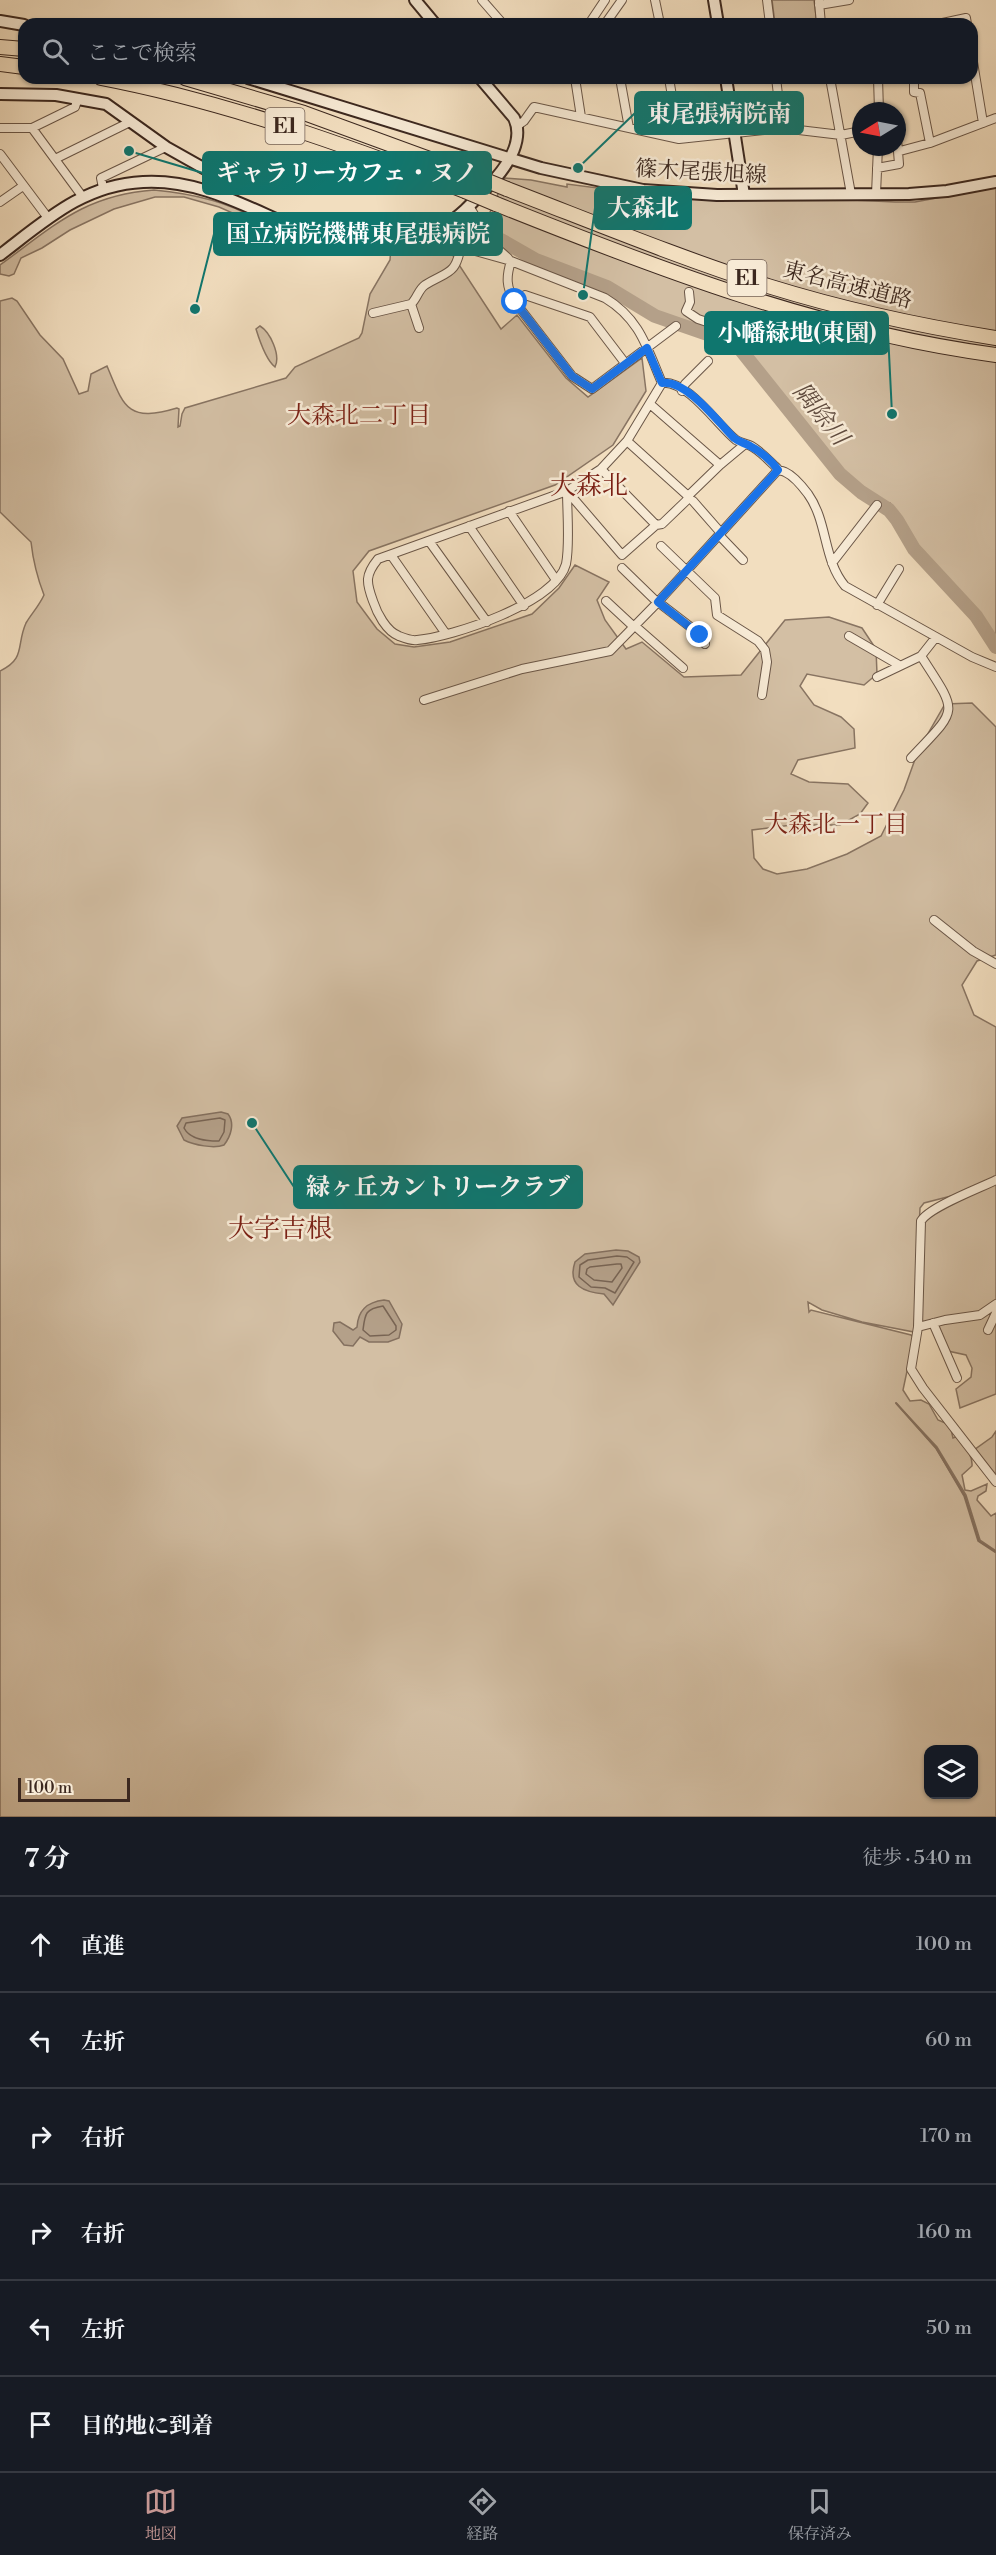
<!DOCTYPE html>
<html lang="ja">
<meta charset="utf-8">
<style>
:root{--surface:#171b24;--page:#242831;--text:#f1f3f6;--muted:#9ea1a6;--line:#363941;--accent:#c59692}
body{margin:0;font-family:"Libre Bodoni","Noto Serif JP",serif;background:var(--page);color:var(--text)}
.controls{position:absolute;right:18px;bottom:18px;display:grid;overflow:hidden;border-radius:12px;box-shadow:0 2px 4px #0004}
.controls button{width:54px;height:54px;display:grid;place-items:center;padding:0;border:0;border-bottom:2px solid var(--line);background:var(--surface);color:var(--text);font:30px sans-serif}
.compass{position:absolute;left:852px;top:102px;width:54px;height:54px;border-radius:50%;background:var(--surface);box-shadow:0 2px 4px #0004;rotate:260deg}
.scale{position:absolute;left:18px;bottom:15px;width:112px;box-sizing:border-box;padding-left:6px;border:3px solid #3c281f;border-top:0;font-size:16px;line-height:21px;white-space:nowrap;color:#3c281f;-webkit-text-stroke:4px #f7ead5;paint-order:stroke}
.stop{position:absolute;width:18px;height:18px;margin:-14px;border:4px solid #1a73e8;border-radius:50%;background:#fff}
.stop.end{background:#1a73e8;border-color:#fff;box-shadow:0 2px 6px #0008}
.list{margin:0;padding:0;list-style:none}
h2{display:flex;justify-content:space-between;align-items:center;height:78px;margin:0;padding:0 24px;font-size:26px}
h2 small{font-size:20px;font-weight:400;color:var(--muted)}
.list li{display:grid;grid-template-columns:39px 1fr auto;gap:18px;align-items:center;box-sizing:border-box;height:96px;padding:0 24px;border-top:2px solid var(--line)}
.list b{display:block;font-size:22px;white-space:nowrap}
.list em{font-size:20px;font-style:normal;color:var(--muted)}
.icon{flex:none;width:33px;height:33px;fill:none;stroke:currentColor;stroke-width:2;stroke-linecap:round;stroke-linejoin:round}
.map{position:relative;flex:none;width:996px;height:1817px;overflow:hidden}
.search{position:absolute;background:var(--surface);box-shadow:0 2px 4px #0004;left:18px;right:18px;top:18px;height:66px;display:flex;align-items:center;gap:15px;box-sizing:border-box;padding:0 21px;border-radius:18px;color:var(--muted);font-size:22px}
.sheet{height:654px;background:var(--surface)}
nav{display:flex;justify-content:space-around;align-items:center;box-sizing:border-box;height:84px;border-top:2px solid var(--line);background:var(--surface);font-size:16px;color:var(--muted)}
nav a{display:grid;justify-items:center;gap:3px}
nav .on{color:var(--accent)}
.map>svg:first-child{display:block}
.green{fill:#d3bfa4;stroke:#887462;stroke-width:1.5;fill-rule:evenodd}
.water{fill:#b4a089;stroke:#84705f;stroke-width:1.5}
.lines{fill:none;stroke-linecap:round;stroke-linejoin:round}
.shore{stroke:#786454;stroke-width:1.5}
.stream{stroke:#84705f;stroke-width:2}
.river{stroke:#b4a089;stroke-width:14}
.street-tunnel{stroke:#ceba9f;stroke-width:8;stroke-dasharray:8 4;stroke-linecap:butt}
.street-casing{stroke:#6a5647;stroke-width:10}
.secondary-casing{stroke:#3c281f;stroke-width:14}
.highway-casing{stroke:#3c281f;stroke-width:16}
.street{stroke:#f7ead5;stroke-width:8}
.secondary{stroke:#f7ead5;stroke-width:10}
.highway{stroke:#f2debf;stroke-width:14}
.highway-bridge-casing{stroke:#3c281f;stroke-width:16;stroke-linecap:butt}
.highway-bridge{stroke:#f2debf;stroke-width:14}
.route{stroke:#1a73e8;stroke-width:8}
.labels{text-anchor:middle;stroke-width:5;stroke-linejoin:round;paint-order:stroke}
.shield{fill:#f7ead5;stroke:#746256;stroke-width:1.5}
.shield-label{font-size:21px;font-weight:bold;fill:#3c281f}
.street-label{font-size:22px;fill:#3c281f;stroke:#f7ead5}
.water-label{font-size:24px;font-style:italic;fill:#604c3f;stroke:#f7ead5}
.neighbourhood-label{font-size:24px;fill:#7a1f14;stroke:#f7ead5}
.quarter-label{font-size:26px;fill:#7a1f14;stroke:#f7ead5}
.leader{fill:none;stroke:#0f766e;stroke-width:2}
.callout-dot{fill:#0f766e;stroke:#f7ead5;stroke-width:2}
.callout{fill:#0f766e;stroke:#0f766e;stroke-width:2}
.callout-label{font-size:24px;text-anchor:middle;font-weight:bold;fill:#fff}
</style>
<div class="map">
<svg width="996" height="1817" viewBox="0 0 996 1817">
<rect width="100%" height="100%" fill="#f2debf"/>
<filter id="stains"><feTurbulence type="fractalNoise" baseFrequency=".00333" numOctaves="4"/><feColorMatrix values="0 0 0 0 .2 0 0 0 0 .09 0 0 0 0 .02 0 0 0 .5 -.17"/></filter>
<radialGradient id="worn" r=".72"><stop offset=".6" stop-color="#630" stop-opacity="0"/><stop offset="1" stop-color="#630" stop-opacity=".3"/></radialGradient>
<path class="green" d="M772,0H814L817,24H775Z
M505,178L531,180L567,187V184L675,198L716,199L787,197L895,202H915L996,187V649L979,620L913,544L890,503L876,502L862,497L839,477L728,337L644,307L601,282L536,257L502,239L492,236L484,226Z
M154,190C186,193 226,201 254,218C262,223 268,231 275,237L306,238L350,247H377V250L362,252L315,244L311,246H273L261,238L244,218L219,207L184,197H155L114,209L70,230L42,248L21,258L14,274L9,276L0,274V265C54,226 84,195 154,190Z
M424,242L450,251L501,329L517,315L566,378L588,397L642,358L646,391L613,445L555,485L369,551L353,571L357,602L377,629L395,644L414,647L450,642L532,614L559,588L575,565L609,582L597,600L605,620L626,649L642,642L684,677L741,675L785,620L829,617L862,628L876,649L877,674L864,685L807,674L800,686L814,705L841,717L854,729L855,748L798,760L791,774L809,782L848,784L868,803L860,814L840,825H792L752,830L754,858L763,869L777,874L807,869L847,854L881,836L904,790L918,751L945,704L972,703L996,727V955L977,961L962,985L974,1015L996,1027V1179L959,1194L924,1203L920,1208L914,1332L862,1322L822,1310L808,1302L809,1312L811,1310L911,1335L914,1338L903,1390L910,1401L921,1400L929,1404L938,1420L950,1425L953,1438L958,1436C964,1445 973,1455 972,1466L962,1475L965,1490L971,1491L987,1484L986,1491L978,1496L977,1500L991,1516L996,1513V1551L980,1540L966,1495L937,1447L896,1403L936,1448L964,1496L978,1541L996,1553V1817H0V671C26,659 16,645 26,623C32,613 39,606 44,595C37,577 33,560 31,542L0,512V301L12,298L17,301L40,335L63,359L79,394L88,391L91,374L107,366C124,407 127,423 177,408L179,409L178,427L180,426L182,414L185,408L286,378L295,367L359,338L362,333L370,294L390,260L391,246ZM928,1750H974V1794H928Z
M260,326C270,332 281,355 275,367C266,360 260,342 256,329Z
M996,1182V1300L983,1311L920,1323L923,1222L925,1218Z
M996,1306V1394L960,1408L956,1389L971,1377L972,1368L966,1355L948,1351L938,1324Z
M996,1431V1478L974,1450L992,1437Z"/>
<path class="water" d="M221,1112L228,1114C235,1123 231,1136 224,1145C214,1149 194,1145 184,1140L177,1126L182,1118Z
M616,1250L628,1251L639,1257L640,1262L613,1305L604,1294C584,1292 567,1286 575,1262L585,1254Z
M384,1300L389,1301L402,1324L399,1338L388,1342H369L360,1337L353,1346L344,1345L333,1331L334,1323L340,1322L353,1330L357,1327C358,1310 367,1302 384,1300Z"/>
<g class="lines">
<path class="shore" d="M220,1118L225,1120L224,1132L219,1141C207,1141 190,1140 184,1128L186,1123Z
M617,1256L627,1257L634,1262L615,1293L605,1288L591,1287L579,1277L580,1265L588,1260Z
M617,1264H621L622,1268L612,1282L594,1280L586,1274L587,1269L590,1267Z
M383,1306L396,1326V1330L389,1335L370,1336L363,1330C365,1314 365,1309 383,1306Z"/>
<path class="stream" d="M896,1403L936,1448L965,1496L979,1541L996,1552"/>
<path class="river" d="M501,240L536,260L607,287L655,316L736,344L840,474L861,492L889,510L897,520L914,549L976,616L996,647"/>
<path class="street-tunnel" d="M877,345L908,308"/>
<defs>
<path id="street" d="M482,0L503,24
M655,0L660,24
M767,0L770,24
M819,2L821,24
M819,5L849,0
M589,24L605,0
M605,24L622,0
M938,24L966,18L967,24
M972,56L983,123
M575,78L581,117
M620,78L629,128
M669,78L679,139
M830,78L851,194
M878,78L879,111
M914,78V92L920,93L930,143
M517,126L524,121L534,107L679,139L782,128L776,78
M0,128H32L75,107L78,98
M32,128L82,196
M782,128L841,135L861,131
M900,151L930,143L996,118
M0,154L48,218
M55,159L130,122
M877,168L899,164L897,139
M103,188L101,178L166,147
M876,194L878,147
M0,202L23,186
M469,206L492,244L508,258
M434,230L440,241L511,261L605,298C640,319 647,348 662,383
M332,236V227L340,224L418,220L425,222L428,232
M511,261C506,277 506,287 515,302L572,376L592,389L676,326
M689,292L690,302L686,311L698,319L737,332
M515,302L525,295L590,317L625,363
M373,313L411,304
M419,328L411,304C417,299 418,290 425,285C447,271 456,276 461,245
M662,383C688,380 718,426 736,440C741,443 744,443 749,445C759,449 769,461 777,468C781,473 779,469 785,472C794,476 802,486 808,494C828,522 823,560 845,586L972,657L996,667
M682,391L685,384L708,361
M627,441L688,496L720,465L650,404
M720,465L744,445
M601,469L656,525
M567,491C567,511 570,545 566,564C556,603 452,637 417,640C411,641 404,638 399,636C386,631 377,613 373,601C366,582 365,575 378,559L567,491L601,469L627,441L662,383
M567,491L622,555L656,525L662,524L687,500L688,496
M693,501L721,533
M509,511L556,580
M469,526L524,606
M719,535L743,560
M429,541L487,622
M661,546L715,598L717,615L758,641L765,650L767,662L762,695
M391,555L446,634
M832,563L877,505
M622,568L658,603
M606,601L634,627
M658,602L697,632L705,644
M877,605L899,569
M635,626L683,668
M849,636L899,665
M877,677L921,656
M424,700L522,669L610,651L658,602L778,470
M911,758C959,707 959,715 921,656L936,637
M934,920L973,951L996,964
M996,1180C980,1188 929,1207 921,1221L918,1327L911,1369L923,1388L996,1482
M933,1323L957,1378
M918,1327L945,1320L980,1315L996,1304
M988,1330L996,1313"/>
<path id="secondary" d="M415,0L435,24
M714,0L718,24
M0,21L24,25
M248,78L541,168L643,190L717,195L909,194L947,191L996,182
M726,78L744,195
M0,94L56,95L106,104L166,147L214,174L216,183L211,191
M0,255C46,220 83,185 143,182C195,179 239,203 285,223C327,240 404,249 445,225C464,214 479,195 495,179C509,163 524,139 514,118L480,78"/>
<path id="highway" d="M0,47L24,49
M0,64L24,67
M101,78C226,102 346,145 465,191
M185,78L304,113L468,173
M507,189C593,222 680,258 768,286C842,309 920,326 996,338
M496,204C658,269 822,332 996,355"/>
</defs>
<use href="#street" class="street-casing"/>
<use href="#secondary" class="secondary-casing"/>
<use href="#highway" class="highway-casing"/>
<use href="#street" class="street"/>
<use href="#secondary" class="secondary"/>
<use href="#highway" class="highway"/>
<defs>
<path id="highway-bridge" d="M468,173L507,189
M465,191L496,204"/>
</defs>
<use href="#highway-bridge" class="highway-bridge-casing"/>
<use href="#highway-bridge" class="highway-bridge"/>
</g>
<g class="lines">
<path class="route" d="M515,302L572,376L592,389L647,348L662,383C687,380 718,422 734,438C739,442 745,443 750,446C760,451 772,461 778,470L658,602L700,635"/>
</g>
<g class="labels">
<g class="shield">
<rect x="265.5" y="108" width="39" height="36" rx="4.5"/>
<rect x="727.5" y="260" width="39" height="36" rx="4.5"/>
</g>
<g class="shield-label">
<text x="285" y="133">E1</text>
<text x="747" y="285">E1</text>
</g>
<g class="street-label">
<text transform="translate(701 171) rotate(3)" y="8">篠木尾張旭線</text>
<text transform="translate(848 284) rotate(14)" y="8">東名高速道路</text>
</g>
<g class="water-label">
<text transform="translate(821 414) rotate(51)" y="8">隅除川</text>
</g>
<g class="neighbourhood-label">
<text x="359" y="423">大森北二丁目</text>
<text x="836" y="832">大森北一丁目</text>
</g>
<g class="quarter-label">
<text x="589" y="494">大森北</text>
<text x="280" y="1237">大字吉根</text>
</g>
</g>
<path class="leader" d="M578 168L635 113M129 151L203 173M583 295L595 208M195 309L214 234M892 414L888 333M252 1123L294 1187"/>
<g class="callout-dot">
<circle cx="578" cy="168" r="6"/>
<circle cx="129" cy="151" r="6"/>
<circle cx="583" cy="295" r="6"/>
<circle cx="195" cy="309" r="6"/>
<circle cx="892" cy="414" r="6"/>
<circle cx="252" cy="1123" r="6"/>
</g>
<g class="callout">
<rect x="635" y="92" width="168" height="42" rx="6"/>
<rect x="203" y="152" width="288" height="42" rx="6"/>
<rect x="595" y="187" width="96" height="42" rx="6"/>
<rect x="214" y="213" width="288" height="42" rx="6"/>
<rect x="705" y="312" width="183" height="42" rx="6"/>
<rect x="294" y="1166" width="288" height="42" rx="6"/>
</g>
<g class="callout-label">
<text x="719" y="122">東尾張病院南</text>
<text x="347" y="181">ギャラリーカフェ・ヌノ</text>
<text x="643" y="216">大森北</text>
<text x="358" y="242">国立病院機構東尾張病院</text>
<text x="797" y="341">小幡緑地(東園)</text>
<text x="438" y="1195">緑ヶ丘カントリークラブ</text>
</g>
<rect width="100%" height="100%" filter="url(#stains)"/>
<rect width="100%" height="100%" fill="url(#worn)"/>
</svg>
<div class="controls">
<button><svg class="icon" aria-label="layers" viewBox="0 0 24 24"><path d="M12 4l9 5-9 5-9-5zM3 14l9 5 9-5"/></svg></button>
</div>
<svg class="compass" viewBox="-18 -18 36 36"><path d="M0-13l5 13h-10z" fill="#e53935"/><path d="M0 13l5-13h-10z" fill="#9ea1a6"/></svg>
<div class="scale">100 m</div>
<div class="stop" style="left:515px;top:302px"></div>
<div class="stop end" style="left:700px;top:635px"></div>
<div class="search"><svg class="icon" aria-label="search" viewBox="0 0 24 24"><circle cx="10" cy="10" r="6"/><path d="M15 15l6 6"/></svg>ここで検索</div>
</div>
<section class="sheet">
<h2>7 分<small>徒歩 · 540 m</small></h2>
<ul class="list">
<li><svg class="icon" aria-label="ahead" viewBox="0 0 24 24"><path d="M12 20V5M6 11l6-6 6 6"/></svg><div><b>直進</b></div><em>100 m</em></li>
<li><svg class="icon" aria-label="left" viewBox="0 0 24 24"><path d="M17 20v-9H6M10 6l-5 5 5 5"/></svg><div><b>左折</b></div><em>60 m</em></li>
<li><svg class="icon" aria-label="right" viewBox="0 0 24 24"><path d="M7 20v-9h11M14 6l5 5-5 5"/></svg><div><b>右折</b></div><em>170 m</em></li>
<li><svg class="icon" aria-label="right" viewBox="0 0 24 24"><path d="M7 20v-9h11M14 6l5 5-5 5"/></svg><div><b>右折</b></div><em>160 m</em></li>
<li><svg class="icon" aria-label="left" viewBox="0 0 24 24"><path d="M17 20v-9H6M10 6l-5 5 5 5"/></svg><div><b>左折</b></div><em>50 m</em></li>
<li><svg class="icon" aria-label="arrive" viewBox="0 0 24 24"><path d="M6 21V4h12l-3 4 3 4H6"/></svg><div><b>目的地に到着</b></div></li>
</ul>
</section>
<nav>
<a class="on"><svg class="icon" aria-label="map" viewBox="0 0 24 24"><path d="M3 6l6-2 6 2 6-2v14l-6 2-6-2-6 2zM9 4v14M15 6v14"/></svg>地図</a>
<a><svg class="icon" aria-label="directions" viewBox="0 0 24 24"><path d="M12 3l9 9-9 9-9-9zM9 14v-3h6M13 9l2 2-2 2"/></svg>経路</a>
<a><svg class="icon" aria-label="saved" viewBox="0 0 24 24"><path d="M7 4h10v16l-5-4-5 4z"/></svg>保存済み</a>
</nav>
